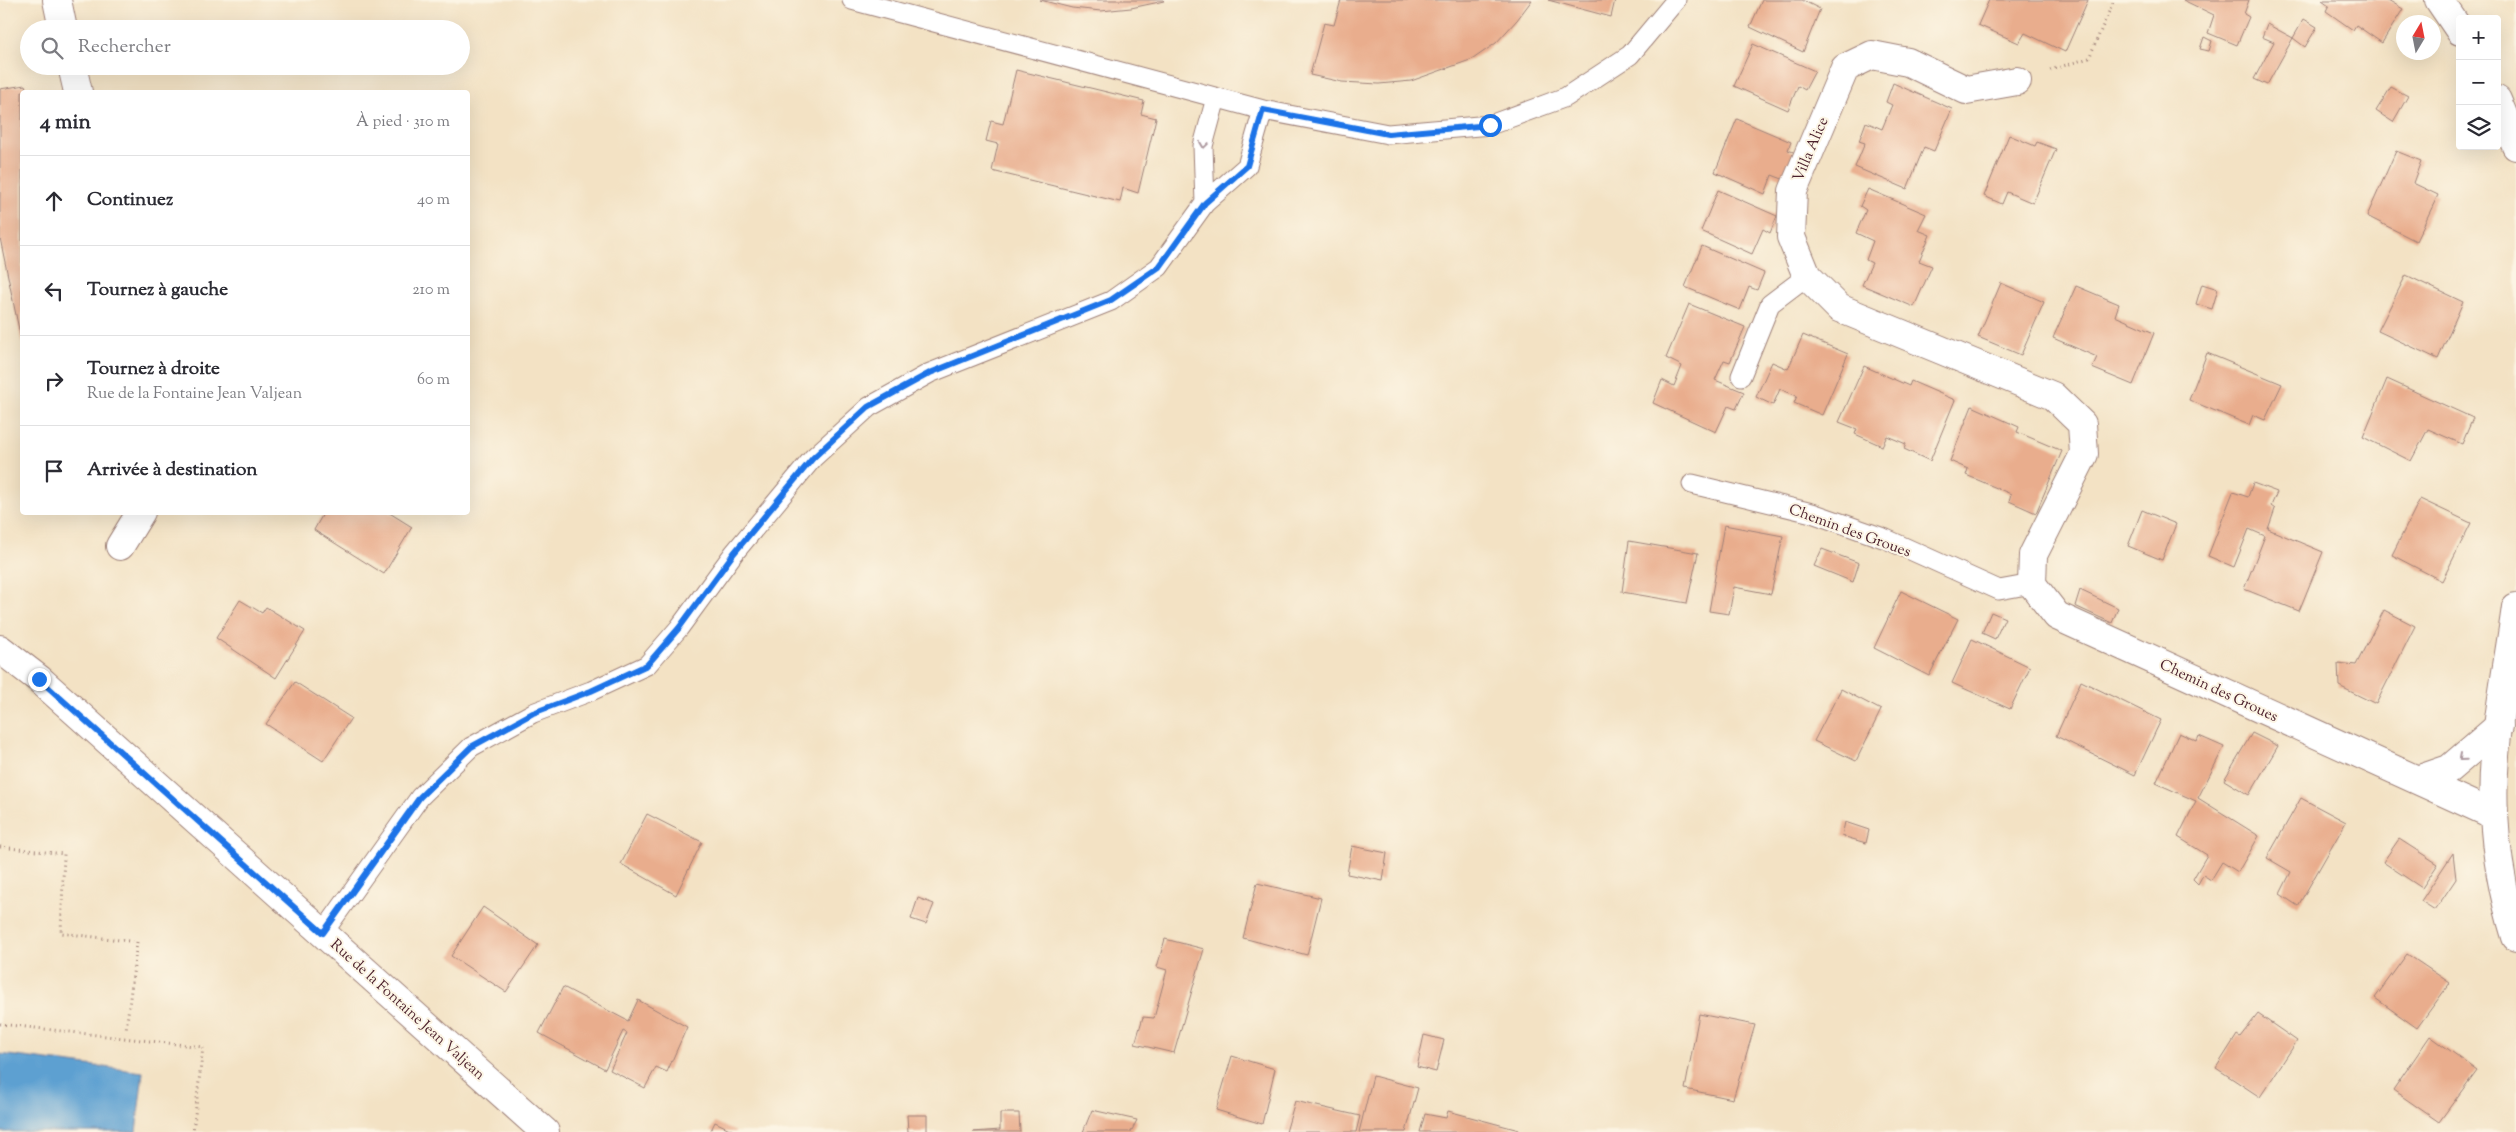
<!DOCTYPE html>
<html lang="fr">
<meta charset="utf-8">
<style>
:root{--surface:#fff;--page:#f7f7f7;--text:#2b2b33;--muted:#7c7c81;--line:#e1e1e2}
body{margin:0;font-family:"Sorts Mill Goudy",serif;background:var(--page);color:var(--text)}
.controls{position:absolute;right:15px;top:15px;display:grid;overflow:hidden;border-radius:5px;box-shadow:0 5px 20px #0002}
.controls button{width:45px;height:45px;display:grid;place-items:center;padding:0;border:0;border-bottom:1px solid var(--line);background:var(--surface);color:var(--text);font:25px sans-serif}
.compass{position:absolute;left:2396px;top:15px;width:45px;height:45px;border-radius:50%;background:var(--surface);box-shadow:0 5px 20px #0002;rotate:10deg}
.stop{position:absolute;width:15px;height:15px;margin:-11px;border:4px solid #1a73e8;border-radius:50%;background:#fff}
.stop.end{background:#1a73e8;border-color:#fff;box-shadow:0 1px 5px #0008}
.list{margin:0;padding:0;list-style:none}
h2{display:flex;justify-content:space-between;align-items:center;height:65px;margin:0;padding:0 20px;font-size:21px}
h2 small{font-size:16px;font-weight:400;color:var(--muted)}
.list li{display:grid;grid-template-columns:32px 1fr auto;gap:15px;align-items:center;box-sizing:border-box;height:90px;padding:0 20px;border-top:1px solid var(--line)}
.list b{display:block;font-size:19px;white-space:nowrap}
.list p{margin:0;font-size:16px;white-space:nowrap;color:var(--muted)}
.list em{font-size:16px;font-style:normal;color:var(--muted)}
.icon{flex:none;width:28px;height:28px;fill:none;stroke:currentColor;stroke-width:2;stroke-linecap:round;stroke-linejoin:round}
.map{position:relative;flex:none;width:2516px;height:1132px;overflow:hidden}
.search{position:absolute;background:var(--surface);box-shadow:0 5px 20px #0002;left:20px;top:20px;width:450px;height:55px;display:flex;align-items:center;gap:12px;box-sizing:border-box;padding:0 18px;border-radius:28px;color:var(--muted);font-size:19px}
.panel{position:absolute;background:var(--surface);box-shadow:0 5px 20px #0002;left:20px;top:90px;width:450px;height:425px;border-radius:5px}
.map>svg:first-child{display:block}
.water{fill:#5da0d1;stroke:#54607e}
.building{fill:#e9ad8d}
.lines{fill:none;stroke-linecap:round;stroke-linejoin:round}
.lane-casing{stroke:#9e8078;stroke-width:21}
.street-casing{stroke:#9e8078;stroke-width:30}
.secondary-casing{stroke:#9e8078;stroke-width:30}
.path{stroke:#9e8078;stroke-width:3;stroke-dasharray:1 4;stroke-linecap:butt}
.lane{stroke:#fff;stroke-width:19}
.street{stroke:#fff;stroke-width:28}
.secondary{stroke:#fff;stroke-width:28}
.oneway{stroke:#ae9aa0}
.route{stroke:#1a73e8;stroke-width:6}
.labels{text-anchor:middle;stroke-width:4;stroke-linejoin:round;paint-order:stroke}
.street-label{font-size:15px;fill:#4a1f2b;stroke:#fcf5e5}
</style>
<div class="map">
<svg width="2516" height="1132" viewBox="0 0 2516 1132">
<rect width="100%" height="100%" fill="#fcf5e5"/>
<filter id="ink" filterUnits="userSpaceOnUse"><feTurbulence type="fractalNoise" baseFrequency=".02" numOctaves="2"/><feDisplacementMap in="SourceGraphic" scale="10" xChannelSelector="R" yChannelSelector="G"/><feConvolveMatrix kernelMatrix="1 2 1 2 8 2 1 2 1" color-interpolation-filters="sRGB"/></filter>
<filter id="wash" filterUnits="userSpaceOnUse"><feTurbulence type="fractalNoise" baseFrequency=".0096" numOctaves="4" result="noise"/><feDisplacementMap in="SourceGraphic" scale="20" xChannelSelector="R" yChannelSelector="G"/><feGaussianBlur stdDeviation="1.12" result="paint"/><feColorMatrix in="noise" values="0 0 0 0 0 0 0 0 0 0 0 0 0 0 0 0 0 1.4 0 .05"/><feComposite in="paint" operator="in"/></filter>
<g filter="url(#wash)">
<rect width="100%" height="100%" fill="#f3e2c4"/>
<path class="water" d="M0,1054L143,1072L136,1132H0Z"/>
<g id="blocks">
<path class="building" d="M1040,0H1163L1164,1L1131,8L1101,11L1072,8Z
M1341,0H1532L1517,20L1496,43L1473,59L1411,81L1379,84L1342,82L1310,75L1324,23L1334,25Z
M1548,0H1615L1611,17Z
M1762,0H1802L1820,9L1803,52L1750,27Z
M1989,0H2088L2065,52L2025,33L2019,43L1978,25Z
M2183,0H2249L2244,14L2249,17L2237,45L2208,33L2214,15Z
M2322,0H2388L2403,9L2382,43L2356,25L2353,30L2326,11L2329,5Z
M2304,19L2317,27L2305,47L2293,38Z
M2267,24L2293,38L2267,85L2254,79L2274,42L2262,37Z
M2204,37L2212,41L2209,51L2200,49Z
M1753,44L1815,71L1805,90L1798,86L1788,110L1734,86Z
M1016,70L1144,101L1141,114L1156,118L1138,193L1123,188L1120,202L992,171L998,144L986,141L991,121L1003,124Z
M1893,83L1952,109L1934,151L1924,147L1907,189L1855,167L1865,143L1859,141L1866,122L1882,129L1892,105L1886,102Z
M25,85L27,92H22V344L0,238V89Z
M2391,87L2408,96L2393,122L2376,111Z
M1737,119L1791,142L1788,150L1796,153L1785,180L1772,175L1765,194L1715,172Z
M2009,135L2035,146L2037,142L2056,149L2033,203L2007,192L2002,204L1984,196Z
M2396,151L2421,161L2413,183L2438,195L2416,241L2367,216Z
M1868,189L1926,214L1918,230L1930,235L1919,261L1932,266L1914,307L1862,285L1872,263L1866,260L1873,241L1856,233L1866,210L1860,206Z
M1718,190L1777,216L1770,233L1763,229L1752,254L1701,231Z
M1702,246L1764,273L1757,290L1749,287L1740,310L1685,287Z
M2406,275L2463,302L2438,359L2378,331Z
M2001,283L2044,302L2021,355L1978,337Z
M2202,284L2218,289L2212,309L2196,304Z
M2076,286L2119,304L2115,316L2154,333L2133,385L2092,368L2097,357L2053,338Z
M1689,304L1745,327L1730,362L1724,360L1715,380L1744,392L1736,409L1728,406L1716,432L1653,403L1662,380L1674,386L1682,366L1666,358Z
M1803,335L1848,354L1822,415L1794,403L1797,396L1780,389L1773,405L1756,397L1772,362L1788,369Z
M2207,353L2282,384L2265,420L2253,415L2249,425L2189,400Z
M1864,366L1909,386L1911,381L1955,400L1930,461L1904,449L1906,444L1887,436L1882,446L1855,434L1857,429L1839,422Z
M2387,379L2473,418L2462,444L2428,429L2411,461L2363,437Z
M1972,406L2019,427L2017,432L2062,451L2036,513L2009,501L2011,494L1966,475L1968,469L1950,461Z
M2253,483L2277,492L2271,506L2275,509L2268,529L2323,552L2299,611L2244,589L2265,536L2249,529L2234,567L2208,556L2233,492L2248,497Z
M2420,499L2471,523L2442,581L2392,555Z
M2142,510L2176,524L2162,560L2128,546Z
M324,512H388L412,527L384,574L314,530Z
M1724,525L1783,536L1771,594L1734,587L1729,614L1709,611Z
M1629,541L1698,553L1687,603L1622,592Z
M1822,549L1859,563L1853,582L1814,566Z
M2080,590L2118,608L2112,623L2075,606Z
M1901,591L1958,619L1929,676L1874,648Z
M240,600L262,613L266,607L305,631L276,678L216,638Z
M2384,610L2415,626L2376,704L2339,686L2338,663L2356,665Z
M1991,612L2005,618L1995,639L1982,633Z
M1972,639L2030,667L2010,709L1952,683Z
M2081,681L2161,720L2135,775L2056,736Z
M295,682L351,718L323,761L266,724Z
M1841,689L1881,710L1856,761L1814,741Z
M2179,733L2197,741L2199,736L2224,747L2198,798L2259,836L2238,872L2222,862L2211,880L2203,875L2198,884L2193,879L2207,855L2178,837L2196,801L2156,783Z
M2252,733L2278,746L2249,795L2224,780Z
M2301,798L2346,822L2298,906L2280,894L2291,872L2267,858Z
M647,814L702,842L676,895L621,864Z
M1845,822L1869,830L1866,843L1842,836Z
M2399,839L2438,864L2422,888L2383,862Z
M1352,846L1387,853L1383,881L1347,874Z
M2453,853L2456,879L2435,910L2421,901Z
M1257,883L1321,898L1307,955L1243,938Z
M918,898L934,904L926,924L911,919Z
M483,907L538,945L506,992L451,956Z
M1165,939L1204,949L1174,1053L1135,1044L1143,1017L1154,1018L1167,970L1157,967Z
M2407,954L2450,983L2417,1028L2375,998Z
M563,987L628,1021L638,1000L687,1027L667,1072L656,1067L645,1088L610,1070L627,1033L623,1031L605,1069L539,1033Z
M1699,1014L1755,1025L1733,1099L1685,1089Z
M2258,1014L2297,1041L2260,1097L2216,1068L2237,1035L2240,1037Z
M1424,1035L1444,1040L1436,1072L1417,1067Z
M2430,1036L2477,1070L2439,1122L2393,1090Z
M1232,1056L1275,1069L1262,1124L1216,1110Z
M1373,1076L1418,1088L1406,1132H1359Z
M1295,1101L1360,1116L1356,1132H1286Z
M1092,1110L1137,1120L1131,1132H1083Z
M1448,1111L1519,1130V1132H1420L1425,1114L1446,1118Z
M1000,1113H1019L1020,1132H973L1000,1130Z
M907,1115H927V1132H908Z
M715,1122L736,1132H710Z"/>
</g>
</g>
<g filter="url(#ink)">
<use href="#blocks" fill-opacity="0" stroke="#9e8078" stroke-width="1"/>
<g class="lines">
<defs>
<path id="lane" d="M852,0L1263,110L1388,134L1490,125L1566,97L1630,55L1676,0
M1205,203L1203,146L1216,98
M1741,376L1770,304L1807,276
M1692,484L1812,513L1886,539L1999,590L2032,584
M323,933L420,797L471,747L533,713L591,691L647,665L679,628L734,553L813,458L869,407L930,373L1111,301L1159,267L1205,203L1247,166L1263,110"/>
<path id="street" d="M57,0L63,29
M72,66L78,92
M2017,81L1966,90L1908,62L1872,55L1845,68L1793,191L1791,237L1807,276L1839,308L2053,396L2082,424L2084,454L2033,555L2032,584L2057,616L2494,815
M120,546L141,512
M0,649L39,679L545,1132
M2417,780L2449,769L2499,726"/>
<path id="secondary" d="M2439,0L2460,31
M2497,100L2516,146
M2516,607C2507,675 2490,746 2494,814C2496,856 2504,898 2516,937"/>
</defs>
<use href="#lane" class="lane-casing"/>
<use href="#street" class="street-casing"/>
<use href="#secondary" class="secondary-casing"/>
<path class="path" d="M2050,70L2089,58L2114,0
M0,847L64,854L61,933L137,942L126,1030
M0,1024L203,1047L193,1132"/>
<use href="#lane" class="lane"/>
<use href="#street" class="street"/>
<use href="#secondary" class="secondary"/>
</g>
<defs><path id="oneway-chevron" d="M-2-3.5L2.5 0L-2 3.5" fill="none" stroke-width="1.6" stroke-linecap="round" stroke-linejoin="round" transform="scale(1.25)"/></defs>
<g class="oneway">
<use href="#oneway-chevron" transform="translate(1204 145) rotate(98)"/>
<use href="#oneway-chevron" transform="translate(2462 758) rotate(139)"/>
</g>
</g>
<g class="lines" filter="url(#ink)">
<path class="route" d="M39,679L323,933L420,797L471,747L533,713L591,691L647,665L679,628L734,553L813,458L868,407L930,373L1111,300L1159,267L1205,203L1247,166L1263,110L1388,134L1490,125"/>
</g>
<g class="labels">
<g class="street-label">
<text transform="translate(1810 149) rotate(-67)" y="5">Villa Alice</text>
<text transform="translate(1850 530) rotate(20)" y="5">Chemin des Groues</text>
<text transform="translate(2219 690) rotate(25)" y="5">Chemin des Groues</text>
<text transform="translate(408 1009) rotate(42)" y="5">Rue de la Fontaine Jean Valjean</text>
</g>
</g>
</svg>
<div class="controls">
<button>+</button>
<button>−</button>
<button><svg class="icon" aria-label="layers" viewBox="0 0 24 24"><path d="M12 4l9 5-9 5-9-5zM3 14l9 5 9-5"/></svg></button>
</div>
<svg class="compass" viewBox="-18 -18 36 36"><path d="M0-13l5 13h-10z" fill="#e53935"/><path d="M0 13l5-13h-10z" fill="#7c7c81"/></svg>
<div class="stop" style="left:1490px;top:125px"></div>
<div class="stop end" style="left:39px;top:679px"></div>
<div class="search"><svg class="icon" aria-label="search" viewBox="0 0 24 24"><circle cx="10" cy="10" r="6"/><path d="M15 15l6 6"/></svg>Rechercher</div>
<section class="panel">
<h2>4 min<small>À pied · 310 m</small></h2>
<ul class="list">
<li><svg class="icon" aria-label="ahead" viewBox="0 0 24 24"><path d="M12 20V5M6 11l6-6 6 6"/></svg><div><b>Continuez</b></div><em>40 m</em></li>
<li><svg class="icon" aria-label="left" viewBox="0 0 24 24"><path d="M17 20v-9H6M10 6l-5 5 5 5"/></svg><div><b>Tournez à gauche</b></div><em>210 m</em></li>
<li><svg class="icon" aria-label="right" viewBox="0 0 24 24"><path d="M7 20v-9h11M14 6l5 5-5 5"/></svg><div><b>Tournez à droite</b><p>Rue de la Fontaine Jean Valjean</p></div><em>60 m</em></li>
<li><svg class="icon" aria-label="arrive" viewBox="0 0 24 24"><path d="M6 21V4h12l-3 4 3 4H6"/></svg><div><b>Arrivée à destination</b></div></li>
</ul>
</section>
</div>
